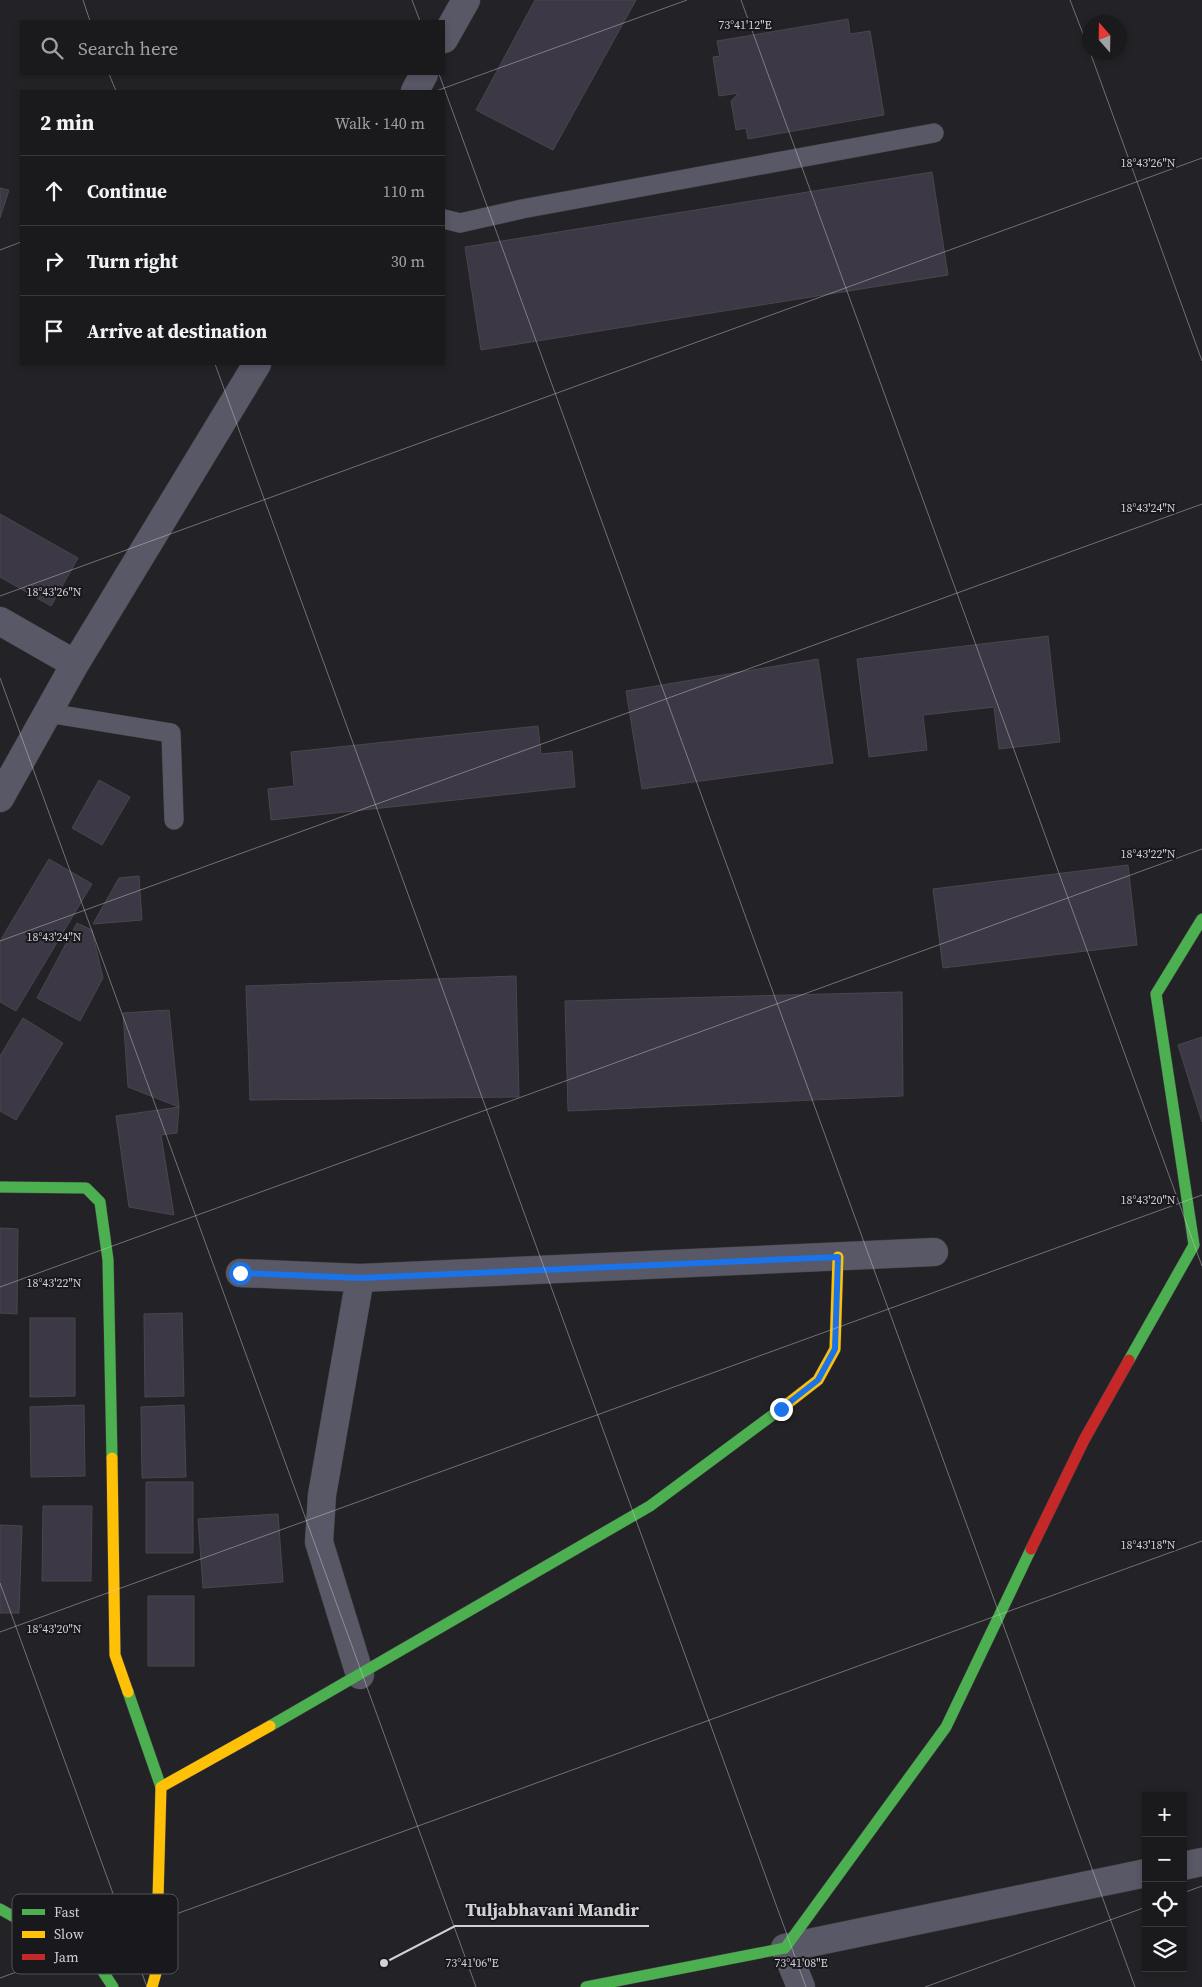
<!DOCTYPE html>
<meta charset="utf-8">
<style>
:root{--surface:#1a1a1c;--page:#272729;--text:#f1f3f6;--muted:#9fa1a3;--line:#38383b}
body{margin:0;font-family:"Source Serif 4",serif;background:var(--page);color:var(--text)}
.controls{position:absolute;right:15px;bottom:15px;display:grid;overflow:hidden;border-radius:0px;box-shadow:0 2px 8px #0003}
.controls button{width:45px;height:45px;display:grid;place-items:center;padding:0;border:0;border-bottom:1px solid var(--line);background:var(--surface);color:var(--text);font:25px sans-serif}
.compass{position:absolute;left:1082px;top:15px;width:45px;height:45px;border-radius:50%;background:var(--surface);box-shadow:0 2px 8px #0003;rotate:340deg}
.stop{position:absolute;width:15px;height:15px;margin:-11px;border:4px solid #1a73e8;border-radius:50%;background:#fff}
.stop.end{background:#1a73e8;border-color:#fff;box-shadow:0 1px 5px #0008}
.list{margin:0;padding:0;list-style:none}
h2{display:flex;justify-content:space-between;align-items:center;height:65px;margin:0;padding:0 20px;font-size:21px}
h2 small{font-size:16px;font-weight:400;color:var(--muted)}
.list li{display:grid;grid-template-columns:32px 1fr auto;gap:15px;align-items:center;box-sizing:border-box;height:70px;padding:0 20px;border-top:1px solid var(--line)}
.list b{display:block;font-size:19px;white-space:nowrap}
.list em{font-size:16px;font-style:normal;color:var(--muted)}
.icon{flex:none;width:28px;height:28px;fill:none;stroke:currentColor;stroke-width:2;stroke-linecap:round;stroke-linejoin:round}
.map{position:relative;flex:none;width:1202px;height:1987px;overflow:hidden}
.search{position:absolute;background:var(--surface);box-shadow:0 2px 8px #0003;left:20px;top:20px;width:425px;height:55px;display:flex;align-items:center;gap:12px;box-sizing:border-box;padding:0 18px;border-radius:0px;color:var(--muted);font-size:19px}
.panel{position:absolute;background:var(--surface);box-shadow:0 2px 8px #0003;left:20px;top:90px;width:425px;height:275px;border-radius:0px}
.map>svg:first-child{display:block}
.building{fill:#3c3846;stroke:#48474b}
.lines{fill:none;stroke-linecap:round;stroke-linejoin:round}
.lane-casing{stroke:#3f3f41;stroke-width:20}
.street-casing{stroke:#3f3f41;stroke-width:29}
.fast-casing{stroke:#3f3f41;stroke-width:12}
.slow-casing{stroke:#3f3f41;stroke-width:12}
.jam-casing{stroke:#3f3f41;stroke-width:12}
.lane{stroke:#595867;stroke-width:19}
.street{stroke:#595867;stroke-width:28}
.fast{stroke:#4caf50;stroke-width:11}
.slow{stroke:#ffc107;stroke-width:11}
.jam{stroke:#c62828;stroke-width:11}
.route{stroke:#1a73e8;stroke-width:6}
.ticks{fill:none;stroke:#d1d1d4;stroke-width:1;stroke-opacity:0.45}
.key{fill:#18181d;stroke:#505054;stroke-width:1}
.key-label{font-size:14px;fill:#d1d1d4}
.ticks-label{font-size:12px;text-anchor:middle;fill:#d1d1d4;stroke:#18181d;stroke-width:4;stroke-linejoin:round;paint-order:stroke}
.leader{fill:none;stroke:#d1d1d4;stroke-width:2}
.callout-dot{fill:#d1d1d4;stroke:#18181d;stroke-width:2}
.callout-label{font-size:18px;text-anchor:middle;font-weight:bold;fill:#d1d1d4;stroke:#18181d;stroke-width:4;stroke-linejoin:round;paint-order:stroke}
</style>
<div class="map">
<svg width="1202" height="1987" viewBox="0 0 1202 1987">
<rect width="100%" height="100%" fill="#232226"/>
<path class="building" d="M535,0H636L553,150L476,110Z
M848,19L850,34L870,31L884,115L748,139L746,128L736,130L731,101L739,93L719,96L713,57L720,56L717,41Z
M932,172L948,275L481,350L465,247Z
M0,188L9,190L0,218Z
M0,514L78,558L51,606L0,577Z
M1048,636L1060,742L999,749L994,707L923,715L927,750L869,757L857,659Z
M818,659L833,763L642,789L626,691Z
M538,726L541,754L572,751L575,787L271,820L268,789L294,786L291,752Z
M99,780L130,797L102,845L72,828Z
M49,859L92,884L16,1011L0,1002V941Z
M1128,865L1137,945L943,968L933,889Z
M139,876L142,920L93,924L119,878Z
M77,923L92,930L103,978L80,1021L37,998Z
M516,976L519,1097L250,1100L246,986Z
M902,992L903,1096L568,1111L565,1001Z
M169,1010L179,1107L128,1087L123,1013Z
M23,1018L63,1043L16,1120L0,1111V1056Z
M1202,1037V1122L1178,1045Z
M179,1107L177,1133L161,1135L174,1215L129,1207L116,1116Z
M0,1228L18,1229L17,1314L0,1313Z
M182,1313L184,1396L145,1397L144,1314Z
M30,1318H75V1396L30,1397Z
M84,1405L85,1476L31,1477L30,1407Z
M184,1405L186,1477L142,1478L141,1407Z
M146,1482H193V1553H146Z
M43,1506H92L91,1581H42Z
M278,1514L283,1582L203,1588L198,1519Z
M0,1525L22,1526L19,1613H0Z
M148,1596H194V1666H148Z"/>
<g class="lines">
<defs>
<path id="lane" d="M444,219L460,223L522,209L934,133
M48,713L171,733L174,820"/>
<path id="street" d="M444,39L466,0
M415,91L424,74
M0,621L75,664
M0,798L75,664L257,364
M240,1273L360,1278L934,1252
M360,1278L322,1495L319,1542L360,1675
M1183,1866L1202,1862
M801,1987L785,1948L1146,1873"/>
<path id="fast" d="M0,1187L86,1188L100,1202L108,1260L112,1458
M1129,1360L1194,1245L1156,994L1202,919
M128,1692L161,1787
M270,1726L650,1506L782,1408
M0,1909L98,1964L113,1987
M586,1987L785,1948L946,1727L1031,1549"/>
<path id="slow" d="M782,1408L818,1380L835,1349L838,1257
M112,1458L115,1655L128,1692
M152,1987L156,1973L161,1787L270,1726"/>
<path id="jam" d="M1031,1549L1084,1440L1129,1360"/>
</defs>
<use href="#lane" class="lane-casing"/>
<use href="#street" class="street-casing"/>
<use href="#fast" class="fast-casing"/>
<use href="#slow" class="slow-casing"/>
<use href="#jam" class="jam-casing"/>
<use href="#lane" class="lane"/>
<use href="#street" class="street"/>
<use href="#fast" class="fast"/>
<use href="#slow" class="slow"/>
<use href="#jam" class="jam"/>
</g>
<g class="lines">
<path class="route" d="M240,1273L360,1278L838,1257L835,1349L818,1380L781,1409"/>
</g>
<path class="ticks" d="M83,0L90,21M412,0L420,21M741,0L1202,1266M1070,0L1090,52M1090,52L1202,361M109,74L116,91M439,74L1135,1987M436,91L687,0M0,250L21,242M215,364L806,1987M0,596L1202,158M0,678L476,1987M0,941L1202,504M0,1287L1202,849M0,1583L147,1987M0,1632L1202,1195M1183,1893L1202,1886M0,1978L1202,1541M925,1987L1146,1907"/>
<rect x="12" y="1894" width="166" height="80" rx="8" class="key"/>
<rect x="22" y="1909" width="23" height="6" fill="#4caf50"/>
<rect x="22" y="1931" width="23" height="7" fill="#ffc107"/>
<rect x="22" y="1954" width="23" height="6" fill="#c62828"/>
<g class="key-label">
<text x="54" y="1917">Fast</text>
<text x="54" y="1939">Slow</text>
<text x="54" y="1962">Jam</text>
</g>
<g class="ticks-label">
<text x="745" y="29">73°41'12"E</text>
<text x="1148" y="167">18°43'26"N</text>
<text x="1148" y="512">18°43'24"N</text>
<text x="54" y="596">18°43'26"N</text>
<text x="1148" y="858">18°43'22"N</text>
<text x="54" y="941">18°43'24"N</text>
<text x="1148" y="1204">18°43'20"N</text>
<text x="54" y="1287">18°43'22"N</text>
<text x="1148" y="1549">18°43'18"N</text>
<text x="54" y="1633">18°43'20"N</text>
<text x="472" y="1967">73°41'06"E</text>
<text x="801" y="1967">73°41'08"E</text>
</g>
<path class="leader" d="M384 1963L455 1926H649"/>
<circle class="callout-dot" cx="384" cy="1963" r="5"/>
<g class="callout-label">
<text x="552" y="1916">Tuljabhavani Mandir</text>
</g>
</svg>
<div class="controls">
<button>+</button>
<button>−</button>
<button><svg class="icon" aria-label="locate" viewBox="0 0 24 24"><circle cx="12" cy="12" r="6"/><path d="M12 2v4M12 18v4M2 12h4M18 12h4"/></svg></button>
<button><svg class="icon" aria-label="layers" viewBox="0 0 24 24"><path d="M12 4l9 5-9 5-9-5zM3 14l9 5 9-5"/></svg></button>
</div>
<svg class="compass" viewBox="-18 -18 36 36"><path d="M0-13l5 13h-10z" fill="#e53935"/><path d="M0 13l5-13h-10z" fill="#9fa1a3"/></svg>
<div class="stop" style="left:240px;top:1273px"></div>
<div class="stop end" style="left:781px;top:1409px"></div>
<div class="search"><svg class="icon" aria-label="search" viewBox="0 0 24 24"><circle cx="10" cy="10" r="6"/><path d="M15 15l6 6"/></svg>Search here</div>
<section class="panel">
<h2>2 min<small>Walk · 140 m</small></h2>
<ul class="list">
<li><svg class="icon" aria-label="ahead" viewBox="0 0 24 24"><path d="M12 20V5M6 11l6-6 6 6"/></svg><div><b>Continue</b></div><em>110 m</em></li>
<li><svg class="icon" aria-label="right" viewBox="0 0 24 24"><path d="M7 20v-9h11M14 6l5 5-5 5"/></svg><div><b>Turn right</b></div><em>30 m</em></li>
<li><svg class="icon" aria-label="arrive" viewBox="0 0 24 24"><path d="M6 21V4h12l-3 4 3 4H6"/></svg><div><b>Arrive at destination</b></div></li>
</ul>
</section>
</div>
